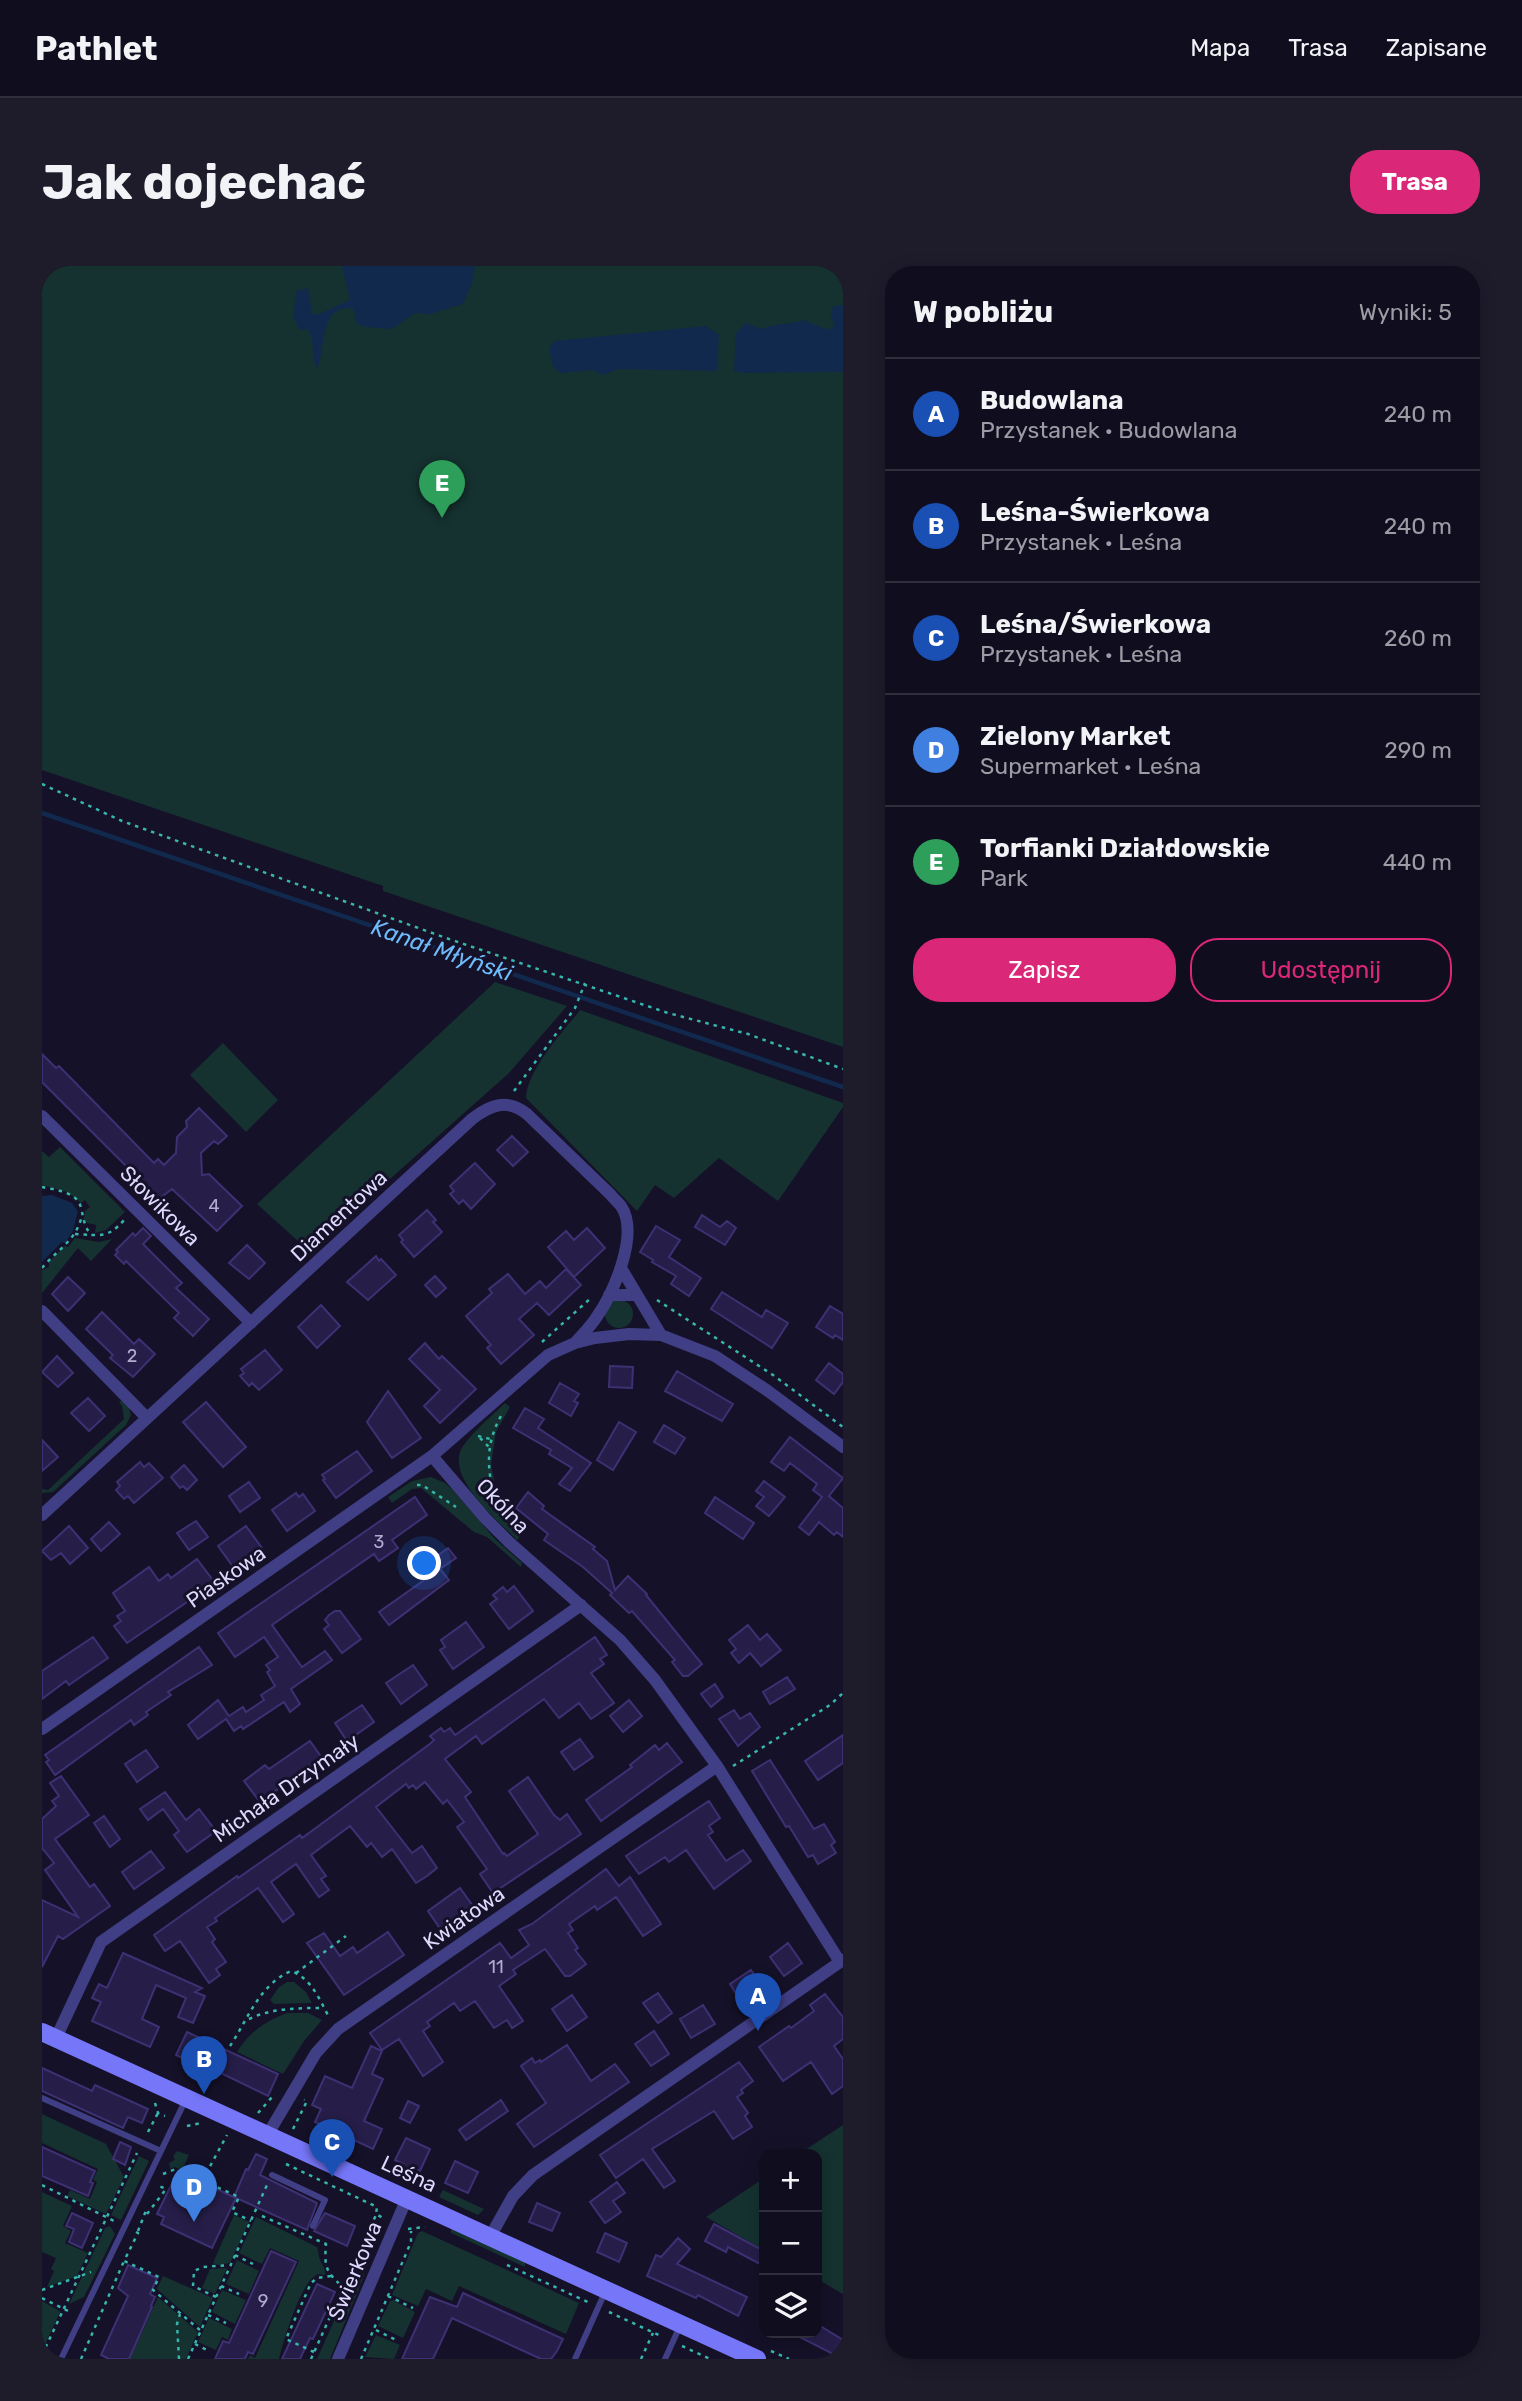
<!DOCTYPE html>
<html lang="pl">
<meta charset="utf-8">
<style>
:root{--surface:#100d1e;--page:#1e1b2b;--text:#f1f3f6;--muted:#9c9ca4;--line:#302d3c;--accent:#db2777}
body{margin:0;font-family:Rubik,sans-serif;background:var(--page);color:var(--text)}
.controls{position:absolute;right:21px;bottom:21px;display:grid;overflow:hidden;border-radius:14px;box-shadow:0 4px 18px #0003}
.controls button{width:63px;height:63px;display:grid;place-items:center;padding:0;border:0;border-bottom:2px solid var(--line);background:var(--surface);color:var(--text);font:35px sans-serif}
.you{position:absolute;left:383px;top:1298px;width:24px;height:24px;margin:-18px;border:5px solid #fff;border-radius:50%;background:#1a73e8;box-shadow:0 0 0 10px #1a73e833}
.badge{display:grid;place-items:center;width:46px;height:46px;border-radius:50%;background:var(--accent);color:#fff;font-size:23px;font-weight:700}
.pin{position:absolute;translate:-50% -58px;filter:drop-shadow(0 2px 4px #0008)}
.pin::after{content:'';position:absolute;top:37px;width:24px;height:21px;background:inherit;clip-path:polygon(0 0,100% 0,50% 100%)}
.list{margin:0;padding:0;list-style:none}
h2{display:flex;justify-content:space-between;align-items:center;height:91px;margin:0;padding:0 28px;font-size:30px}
h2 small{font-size:23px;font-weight:400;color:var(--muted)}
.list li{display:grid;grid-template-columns:46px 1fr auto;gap:21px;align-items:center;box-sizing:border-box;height:112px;padding:0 28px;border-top:2px solid var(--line)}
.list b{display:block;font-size:26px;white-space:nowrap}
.list p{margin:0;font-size:23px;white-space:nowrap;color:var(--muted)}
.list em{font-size:23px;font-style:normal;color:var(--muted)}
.actions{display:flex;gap:14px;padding:21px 28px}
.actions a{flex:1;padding:16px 0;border:2px solid var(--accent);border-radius:28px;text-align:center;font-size:24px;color:var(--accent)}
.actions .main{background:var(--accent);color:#fff}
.icon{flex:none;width:38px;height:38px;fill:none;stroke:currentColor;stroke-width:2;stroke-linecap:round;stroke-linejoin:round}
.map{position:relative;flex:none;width:801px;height:2093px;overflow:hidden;border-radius:28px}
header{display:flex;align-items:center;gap:42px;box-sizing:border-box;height:98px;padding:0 35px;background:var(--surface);border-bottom:2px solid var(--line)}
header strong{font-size:33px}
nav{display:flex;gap:38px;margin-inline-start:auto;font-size:24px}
.intro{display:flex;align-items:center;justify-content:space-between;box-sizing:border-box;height:168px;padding:0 42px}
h1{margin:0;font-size:49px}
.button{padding:18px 32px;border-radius:28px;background:var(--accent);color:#fff;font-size:24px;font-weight:700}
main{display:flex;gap:42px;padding:0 42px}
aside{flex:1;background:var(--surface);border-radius:28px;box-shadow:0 4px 18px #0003}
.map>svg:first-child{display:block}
.green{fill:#153230}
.water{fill:#11294d}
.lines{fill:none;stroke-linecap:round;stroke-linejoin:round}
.stream{stroke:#11294d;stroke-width:4.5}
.building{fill:#261e49;stroke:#3d3174;stroke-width:2}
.path{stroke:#36b6ac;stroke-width:2.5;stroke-dasharray:3.5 5;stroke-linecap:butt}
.lane{stroke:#403f85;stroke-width:6}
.street{stroke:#403f85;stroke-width:12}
.secondary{stroke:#7676f9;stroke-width:18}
.labels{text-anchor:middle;stroke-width:6;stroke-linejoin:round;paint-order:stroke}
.number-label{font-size:18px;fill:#b0abd0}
.street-label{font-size:21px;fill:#dedafd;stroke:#151128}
.water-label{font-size:23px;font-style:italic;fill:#6dbbf9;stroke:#151128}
</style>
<header>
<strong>Pathlet</strong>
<nav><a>Mapa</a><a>Trasa</a><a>Zapisane</a></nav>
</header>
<div class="intro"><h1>Jak dojechać</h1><a class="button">Trasa</a></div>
<main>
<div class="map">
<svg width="801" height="2093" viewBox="0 0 801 2093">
<rect width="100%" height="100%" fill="#151128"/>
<path class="green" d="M0,0H801V781L341,625V620L0,504Z
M453,716L525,740L467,807L267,985L215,938Z
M538,744L801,837V841L736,935L677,892L632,932L613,919L595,945L484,832C485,804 520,767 538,744Z
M181,777L236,834L204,866L148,809Z
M18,881L83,946L64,964L53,967L54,959L41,956L43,945L48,941L43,934L39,937L25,926L0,919V885L7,891Z
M33,972L57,976L70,973L49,995L36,982L0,1027V1004L7,1001V996L22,980L26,981Z
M563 1048a14 14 0 1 1 28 0a14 14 0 1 1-28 0Z
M80,1134L86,1139L89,1149L84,1159L11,1226L0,1227V1223L6,1224L82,1153L80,1140L77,1136Z
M463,1137L468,1141L454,1166L449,1199L456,1233L465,1252L480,1268L475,1274C456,1255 408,1215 418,1186C424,1171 451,1149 463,1137Z
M389,1211L403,1217L410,1223L453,1273L480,1297L479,1301L445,1271L432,1266L379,1222L370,1223L350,1237L346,1231L370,1215Z
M245,1716H252L264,1726L270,1737L232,1738L228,1734L237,1721Z
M245,1747H266L280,1754L262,1775L241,1808L195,1786C207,1766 224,1755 245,1747Z
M0,1848L64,1878L82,1911L64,1948L25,1930L28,1924L48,1933L55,1916L51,1914L56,1903L0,1877Z
M801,1859V2028L775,2013V1888H757Z
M135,1885L147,1889L142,1900L161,1908L159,1913L132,1901L128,1903L127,1897L133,1894L131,1890Z
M97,1890L107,1895L79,1954L69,1949Z
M351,1902L391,1920L387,1926L347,1908Z
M722,1912V1984L664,1951Z
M401,1924L442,1943L436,1949L397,1931Z
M0,1926L30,1940L21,1960L29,1965L23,1977L46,1987L35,2010L5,2021L12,2005L9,2003L14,1992L0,1986Z
M192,1949L207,1956L188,1997L176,1999L171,1997Z
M214,1951L275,1981C277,1986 276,1990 278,1993C280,2000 284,2002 283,2009C278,2009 277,2007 273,2010C258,2019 241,2076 237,2093H206L208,2089L213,2092L257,1995L228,1982L220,1998L197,1987Z
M68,1960L73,1968L42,2031L27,2038L63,1962Z
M409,1962L483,1995V2001L409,1967Z
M380,1965L537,2037L524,2068L417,2020L410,2035L384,2023L376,2040L350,2029L376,1967Z
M195,1994L217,2005L207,2028L184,2018Z
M316,2001L321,2004L322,2010L288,2093H275Z
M185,2002L173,2028L160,2022L168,2003Z
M121,2010L171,2032L158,2061L115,2023Z
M180,2024L204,2034L193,2058L170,2046Z
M116,2031L156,2066L144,2093H88Z
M351,2034L373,2046L361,2072L336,2060L348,2035Z
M0,2035L16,2044L18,2046L0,2085Z
M167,2052L190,2063L186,2074L180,2071L174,2084L156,2076Z
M334,2069L358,2079L352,2093L323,2091Z"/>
<path class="water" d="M300,0H433L431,15L421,38L388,48L373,47L350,63L322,61L314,57L312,43C277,35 284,84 275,103C269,90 273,75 266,63L258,64L251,51L254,25L266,22L270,48H277L308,34Z
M801,39V106L699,107L692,104L694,67L704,57L720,63C733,57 747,59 761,54L787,64L792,60L789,50L791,40Z
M664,60L677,69L675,105L576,103L561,109L551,104L518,107L511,100L507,81L513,75Z
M10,929L30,937L36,945L31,965L23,977L20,976L0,996V930Z"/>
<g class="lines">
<path class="stream" d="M0,547L801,821"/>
</g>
<path class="building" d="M0,788L14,802L17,800L112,897L116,893L122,899L134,887L135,871L145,861L144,855L157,842L185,870L176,878L172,875L159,887L160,909L167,908L200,940L175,965L130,923L117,933L0,816Z
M470,870L486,886L471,900L455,884Z
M433,897L453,918L429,943L421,934L417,938L408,928L412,925L408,920Z
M385,944L394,954L391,956L400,966L372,991L359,976L361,974L357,969Z
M660,949L678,961L685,955L694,962L683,979L653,961Z
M614,960L638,974L627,991L659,1012L647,1030L629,1018L634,1010L610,996L611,994L598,986Z
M101,962L109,970L101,978L140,1017L134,1022L167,1053L151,1070L132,1052L137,1047L84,995L82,998L73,989L76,986L74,984L91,967L93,970Z
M545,962L563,982L532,1011L506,981L524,965L532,974Z
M205,979L223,997L207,1013L187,997Z
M334,990L337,995L339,993L354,1009L326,1034L305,1016Z
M524,1003L539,1019L507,1049L495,1037L477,1053L492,1069L459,1098L445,1082L449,1079L424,1050L450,1027L447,1023L466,1008L483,1028L498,1015L504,1022Z
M393,1010L404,1022L394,1031L383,1019Z
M26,1011L43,1027L26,1045L10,1028Z
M680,1026L720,1051L724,1044L746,1057L730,1082L669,1043Z
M279,1039L298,1060L275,1082L256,1061Z
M788,1040L801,1048V1074L793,1069L791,1072L774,1061Z
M60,1046L92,1078L97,1073L113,1088L91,1111L68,1092L71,1089L44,1063Z
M383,1077L397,1093L400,1090L434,1123L398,1157L382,1140L398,1124L367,1093Z
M223,1084L240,1104L217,1124L210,1117L207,1120L198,1110L202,1107L199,1103Z
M15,1090L31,1107L16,1121L0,1106Z
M787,1097L801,1108V1116L792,1128L774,1114Z
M568,1100L591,1101L590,1122L567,1121Z
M635,1105L691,1138L680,1155L623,1125Z
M518,1117L537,1128L532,1135L536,1137L529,1150L507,1137Z
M346,1125L379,1172L350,1192L325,1156Z
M46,1132L63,1150L47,1165L29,1147Z
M164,1136L204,1181L181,1201L141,1156Z
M483,1142L502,1153L496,1162L549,1197L528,1225L517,1218L530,1202L507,1188L509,1184L471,1162Z
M577,1156L594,1166L571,1204L555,1194Z
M622,1159L643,1172L633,1188L612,1176Z
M748,1171L801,1212L787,1230L801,1242V1271L795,1266L792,1269L777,1256L767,1269L757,1261L780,1231L771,1224L775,1218L748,1197L742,1205L729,1196Z
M0,1174L16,1191L0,1205Z
M315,1185L330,1205L294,1232L281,1214L283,1213L280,1209Z
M98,1196L102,1201L107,1197L121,1212L92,1237L86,1230L82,1233L74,1224L78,1220L75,1216Z
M142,1199L155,1214L145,1224L141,1220L138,1222L129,1211Z
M722,1215L743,1231L727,1250L714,1240L722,1231L714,1225Z
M207,1216L218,1232L198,1246L187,1230Z
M486,1226L502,1240L500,1243L553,1281L551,1283L565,1295L573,1324L586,1310L605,1328L604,1329L660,1398L646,1410H641L630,1396L633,1394L590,1345L587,1347L568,1329L570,1327L541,1301L502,1274L506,1268L474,1242Z
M254,1227L257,1231L261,1228L273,1245L245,1265L230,1244Z
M373,1231L385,1249L350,1274L356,1282L337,1295L332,1288L230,1359L260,1401L283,1385L290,1394L249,1423L258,1438L248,1446L242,1436L201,1463L199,1460L192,1465L184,1453L156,1473L146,1459L176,1434L187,1450L201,1441L204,1446L222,1434L219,1429L233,1420L225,1406L228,1404L224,1399L236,1391L222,1371L193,1391L176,1367Z
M673,1231L712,1257L701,1273L663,1247Z
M154,1255L166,1271L147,1284L135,1267Z
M67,1256L78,1268L59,1285L49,1273Z
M27,1260L46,1282L28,1298L19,1287L9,1294L0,1285Z
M204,1260L220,1282L192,1302L176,1280Z
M406,1282L414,1292L398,1303L407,1314L347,1359L337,1346L388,1310L381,1300Z
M155,1293L173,1317L85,1377L72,1360L79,1355L75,1350L83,1345L71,1327L107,1301L117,1315L126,1308L129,1312Z
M472,1320L491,1345L467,1363L448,1338L455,1333L451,1329L461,1321L465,1326Z
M293,1345H298L319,1373L300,1387L282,1363L287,1359L283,1354L287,1349Z
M424,1356L442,1381L411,1403L398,1384L403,1381L399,1374Z
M706,1359L718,1374L725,1368L739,1384L719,1400L708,1387L697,1397L689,1387L694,1383L687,1374Z
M51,1371L66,1392L27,1419L24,1415L0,1433V1405Z
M553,1371L565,1389L558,1393L562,1398L549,1407L572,1437L549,1453L537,1437L517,1452L502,1433L440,1478L434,1470L403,1493L429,1526L423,1531L461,1588L462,1587L465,1590L496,1568L467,1525L486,1511L512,1549L518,1554L525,1548L539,1568L451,1627L438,1608L445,1603L415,1561L422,1556L405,1534L401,1538L383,1516L374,1523L371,1519L367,1522L364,1518L334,1541L370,1587L380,1580L395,1602L385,1610L374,1617L350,1583L340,1591L329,1577L325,1581L308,1560L269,1589L284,1610L279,1613L287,1624L277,1631L254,1598L229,1616L252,1648L241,1656L216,1622L173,1652L175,1655L165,1661L173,1673L170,1676L184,1696L174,1703L178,1709L167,1717L138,1675L123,1685L112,1669L195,1610L196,1612L258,1569L260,1572L286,1553L389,1477L392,1474L388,1470L399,1462L402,1466L408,1462L413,1469Z
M157,1381L170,1399L126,1426L129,1429L104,1446L106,1449L92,1459L89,1454L13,1509L4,1496L7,1494L3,1489Z
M371,1399L385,1419L359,1438L344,1417Z
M745,1411L753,1423L728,1438L721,1426Z
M673,1418L681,1431L669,1441L659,1428Z
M587,1434L600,1450L581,1466L568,1450Z
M320,1439L332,1456L305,1475L293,1457Z
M692,1444L698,1453L708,1447L718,1461L696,1480L677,1453Z
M801,1469V1497L776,1514L763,1495Z
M538,1473L551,1491L532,1504L519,1486Z
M268,1475L280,1492L218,1536L202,1515L223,1499L227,1503Z
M625,1477L640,1496L559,1555L544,1534L590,1501L588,1499L613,1479L617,1484Z
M104,1484L116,1501L95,1516L83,1498Z
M728,1494L772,1563L782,1558L793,1576L789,1579L794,1587L776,1598L771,1589L766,1591L747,1560L744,1561L710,1505Z
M19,1510L47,1549L13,1573L48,1621L52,1618L68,1640L21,1673L16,1670L0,1701V1634L36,1651L3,1604L12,1597L0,1582V1553L14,1540L10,1535L17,1530L8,1517Z
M123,1526L144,1554L157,1543L174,1565L145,1586L132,1569L137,1565L121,1543L106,1554L98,1543Z
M667,1535L678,1552L667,1560L671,1566L666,1569L684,1595L701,1584L709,1595L672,1623L644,1584L627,1596L623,1591L597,1608L584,1590Z
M62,1550L78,1573L68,1581L52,1557Z
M109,1585L122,1602L92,1623L80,1606Z
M564,1603L577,1620L588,1611L619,1658L601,1670L574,1631L555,1644L553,1640L527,1658L531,1664L526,1667L536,1682L533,1684L544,1698L528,1710H523L503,1683L471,1704L474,1708L457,1720L481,1755L470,1762L465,1754L452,1762L433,1735L418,1745L412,1737L385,1756L388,1760L381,1765L401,1796L381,1810L357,1773L340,1784L328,1767L458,1677L469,1692L487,1679L477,1664L490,1658Z
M418,1622L431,1640L399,1664L386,1645Z
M346,1666L362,1689L302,1729L265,1677L282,1667L298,1690L311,1681L315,1687Z
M746,1677L760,1697L742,1710L728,1691Z
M81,1687L160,1722L153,1726L163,1730L151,1757L136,1751L144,1732L114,1719L100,1753L117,1761L108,1781L50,1755L59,1736L50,1732L57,1718L65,1722Z
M709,1704L722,1723L701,1738L688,1718Z
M616,1727L630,1747L616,1757L601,1737Z
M783,1728L801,1751V1773L792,1780L801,1793V1820L790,1828L769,1796L741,1815L717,1781L747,1760L749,1762L772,1745L768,1739Z
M530,1729L545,1751L525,1765L510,1743Z
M661,1739L673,1758L649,1772L638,1753Z
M612,1765L627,1788L609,1800L593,1778Z
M145,1766L236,1808L226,1830L177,1806L174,1812L143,1797L145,1794L134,1789Z
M525,1779L549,1815L573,1798L587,1816L492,1881L475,1858L504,1837L479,1800L490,1792L493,1797L498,1794L499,1796Z
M329,1780L340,1785L330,1808L341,1813L322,1855L340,1863L331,1883L273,1856L279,1843L270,1839L283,1810L310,1822Z
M697,1796L711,1815L699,1824L701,1827L695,1831L706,1847L703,1850L710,1861L691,1873L672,1845L610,1883L633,1915L622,1922L601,1893L574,1912L558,1889Z
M0,1802L50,1825L53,1819L106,1843L100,1857L86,1851L81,1862L0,1825Z
M459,1834L466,1845L424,1874L417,1864Z
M366,1835L377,1840L368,1857L358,1852Z
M364,1872L388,1883L378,1905L373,1902L371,1907L359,1901L361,1898L353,1894Z
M78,1876L89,1881L83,1899L71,1893Z
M0,1881L53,1905L48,1916L51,1917L46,1930L0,1910Z
M214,1888L225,1893L218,1909L275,1937L265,1964L192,1931L204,1903L206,1904Z
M413,1895L436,1906L426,1927L403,1917Z
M136,1905L194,1932L170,1982L119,1958L122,1951L115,1948Z
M575,1916L583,1927L571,1935L579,1946L563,1957L548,1936Z
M495,1937L518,1947L510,1965L487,1956Z
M30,1947L51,1957L40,1982L27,1976L32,1963L24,1960Z
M283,1947L313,1960L305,1980L272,1965Z
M672,1958L722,1985V2000L686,1981L684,1986L663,1975Z
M563,1967L585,1977L577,1996L555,1986Z
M636,1972L648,1983L635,1998L705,2031L696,2050L656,2029L654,2032L605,2010L614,1989L619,1991Z
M229,1985L254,1996L211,2088L206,2086L203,2093H173L181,2075L187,2077Z
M86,1999L115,2012L108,2028L113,2031L109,2040L110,2041L87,2093H67L59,2089L86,2030L76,2022Z
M275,2018L293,2026L271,2073L268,2072L258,2093H240Z
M421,2027L521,2073L515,2085L509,2093H499L410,2052L391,2093H360L388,2031L415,2041Z
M775,2058L801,2074V2093L750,2067H775Z"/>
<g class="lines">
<path class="path" d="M0,518L80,555L404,672L626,747L706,768L801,803
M472,825L533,742L543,717
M0,921C14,924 36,926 39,942C42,954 42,960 49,969C67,970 72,965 84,952
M33,968L49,969
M0,1002C14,985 33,975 39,953
M615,1034L731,1109L801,1161
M500,1076L550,1031
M436,1170L448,1173
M438,1172L447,1181
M375,1219H380L414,1241
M456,1244C446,1210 441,1182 459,1150
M691,1500L788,1439L801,1427
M254,1707L304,1670
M207,1753C230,1742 256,1742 282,1742
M188,1780C206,1753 217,1719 249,1705C270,1713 277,1733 287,1751
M113,1837L116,1847L123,1850
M216,1847L230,1831
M145,1860L159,1857
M251,1863L265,1835L262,1834
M106,1866L116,1847
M244,1898L335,1941L334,1948L341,1952
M121,1908L134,1903L197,1931L190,1946L209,1955
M160,1915L185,1869
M0,1919L72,1955
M105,1948L124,1923L115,1919
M220,1950L284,1978C282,2002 284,2006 302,2022
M366,1963L383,1961
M96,1965L105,1942
M94,1966L96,1967L82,1995L117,2011L111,2024L159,2065
M193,1989L211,1998
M465,1999L548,2037
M179,2020L197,2028
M0,2024L49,2006
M346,2030L371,2042
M174,2031L151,2020L152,2005L161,2001L187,1999
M0,2032L30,2047
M567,2046L621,2071
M166,2049L184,2057
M334,2064L356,2075
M153,2078L165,2084
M640,2080L668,2093
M729,2085L747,2093
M272,2086L244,2073L269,2017L275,2012L289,2010
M0,2089L95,1887
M39,2093L82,1995
M137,2093L135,2058L138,2048
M146,2093L225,1919
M269,2093L334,1949
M319,2093L369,1976V1965
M599,2093L611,2067"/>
<path class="lane" d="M0,1832L119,1885
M230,1909L283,1934L271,1960
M19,2093L144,1833
M533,2093L564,2024
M623,2093L638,2060"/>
<path class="street" d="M0,850L209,1057
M579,1002L619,1069
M567,1029H595
M0,1045L105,1152
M0,1249L430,853C448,839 465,832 485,848L568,928C571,932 576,936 579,940C598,968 571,1028 554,1052C548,1061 540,1069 533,1077
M0,1463L390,1190
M798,1696L675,1500L613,1414L578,1374L468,1277L443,1252L390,1190L506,1089L533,1077L553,1072L587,1068L619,1069L673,1090L726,1125L801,1181
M14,1772L59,1676L539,1339
M226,1868L274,1787L296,1763L675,1500
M448,1971L471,1930L491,1909L801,1694
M296,2093L365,1932"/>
<path class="secondary" d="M0,1766L715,2093"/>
</g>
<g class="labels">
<g class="number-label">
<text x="172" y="946">4</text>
<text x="90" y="1096">2</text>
<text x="337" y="1282">3</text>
<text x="454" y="1707">11</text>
<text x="221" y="2041">9</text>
</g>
<g class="street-label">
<text transform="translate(118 940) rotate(45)" y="7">Słowikowa</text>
<text transform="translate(297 950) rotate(-43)" y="7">Diamentowa</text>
<text transform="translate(461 1240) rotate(47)" y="7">Okólna</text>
<text transform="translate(184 1311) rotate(-35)" y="7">Piaskowa</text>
<text transform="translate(244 1522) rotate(-35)" y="7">Michała Drzymały</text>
<text transform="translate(422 1652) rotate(-35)" y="7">Kwiatowa</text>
<text transform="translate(367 1908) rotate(25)" y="7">Leśna</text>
<text transform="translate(313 2005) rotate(-67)" y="7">Świerkowa</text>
</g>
<g class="water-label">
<text transform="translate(400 684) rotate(19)" y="8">Kanał Młyński</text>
</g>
</g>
</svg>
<div class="controls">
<button>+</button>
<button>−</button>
<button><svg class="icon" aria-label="layers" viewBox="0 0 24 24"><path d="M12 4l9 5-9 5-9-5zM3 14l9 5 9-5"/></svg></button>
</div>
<div class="you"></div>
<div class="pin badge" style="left:716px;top:1765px;background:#1a4fb4">A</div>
<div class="pin badge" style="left:162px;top:1828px;background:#1a4fb4">B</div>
<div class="pin badge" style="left:290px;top:1911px;background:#1a4fb4">C</div>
<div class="pin badge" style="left:152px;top:1956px;background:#3f7fe0">D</div>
<div class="pin badge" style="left:400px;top:252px;background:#2e9e5b">E</div>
</div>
<aside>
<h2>W pobliżu<small>Wyniki: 5</small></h2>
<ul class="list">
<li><span class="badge" style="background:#1a4fb4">A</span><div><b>Budowlana</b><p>Przystanek · Budowlana</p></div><em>240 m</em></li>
<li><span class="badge" style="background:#1a4fb4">B</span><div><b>Leśna-Świerkowa</b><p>Przystanek · Leśna</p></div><em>240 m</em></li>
<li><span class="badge" style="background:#1a4fb4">C</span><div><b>Leśna/Świerkowa</b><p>Przystanek · Leśna</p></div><em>260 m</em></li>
<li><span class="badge" style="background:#3f7fe0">D</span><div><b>Zielony Market</b><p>Supermarket · Leśna</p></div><em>290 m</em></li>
<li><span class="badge" style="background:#2e9e5b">E</span><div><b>Torfianki Działdowskie</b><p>Park</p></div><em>440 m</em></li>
</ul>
<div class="actions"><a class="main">Zapisz</a><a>Udostępnij</a></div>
</aside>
</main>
